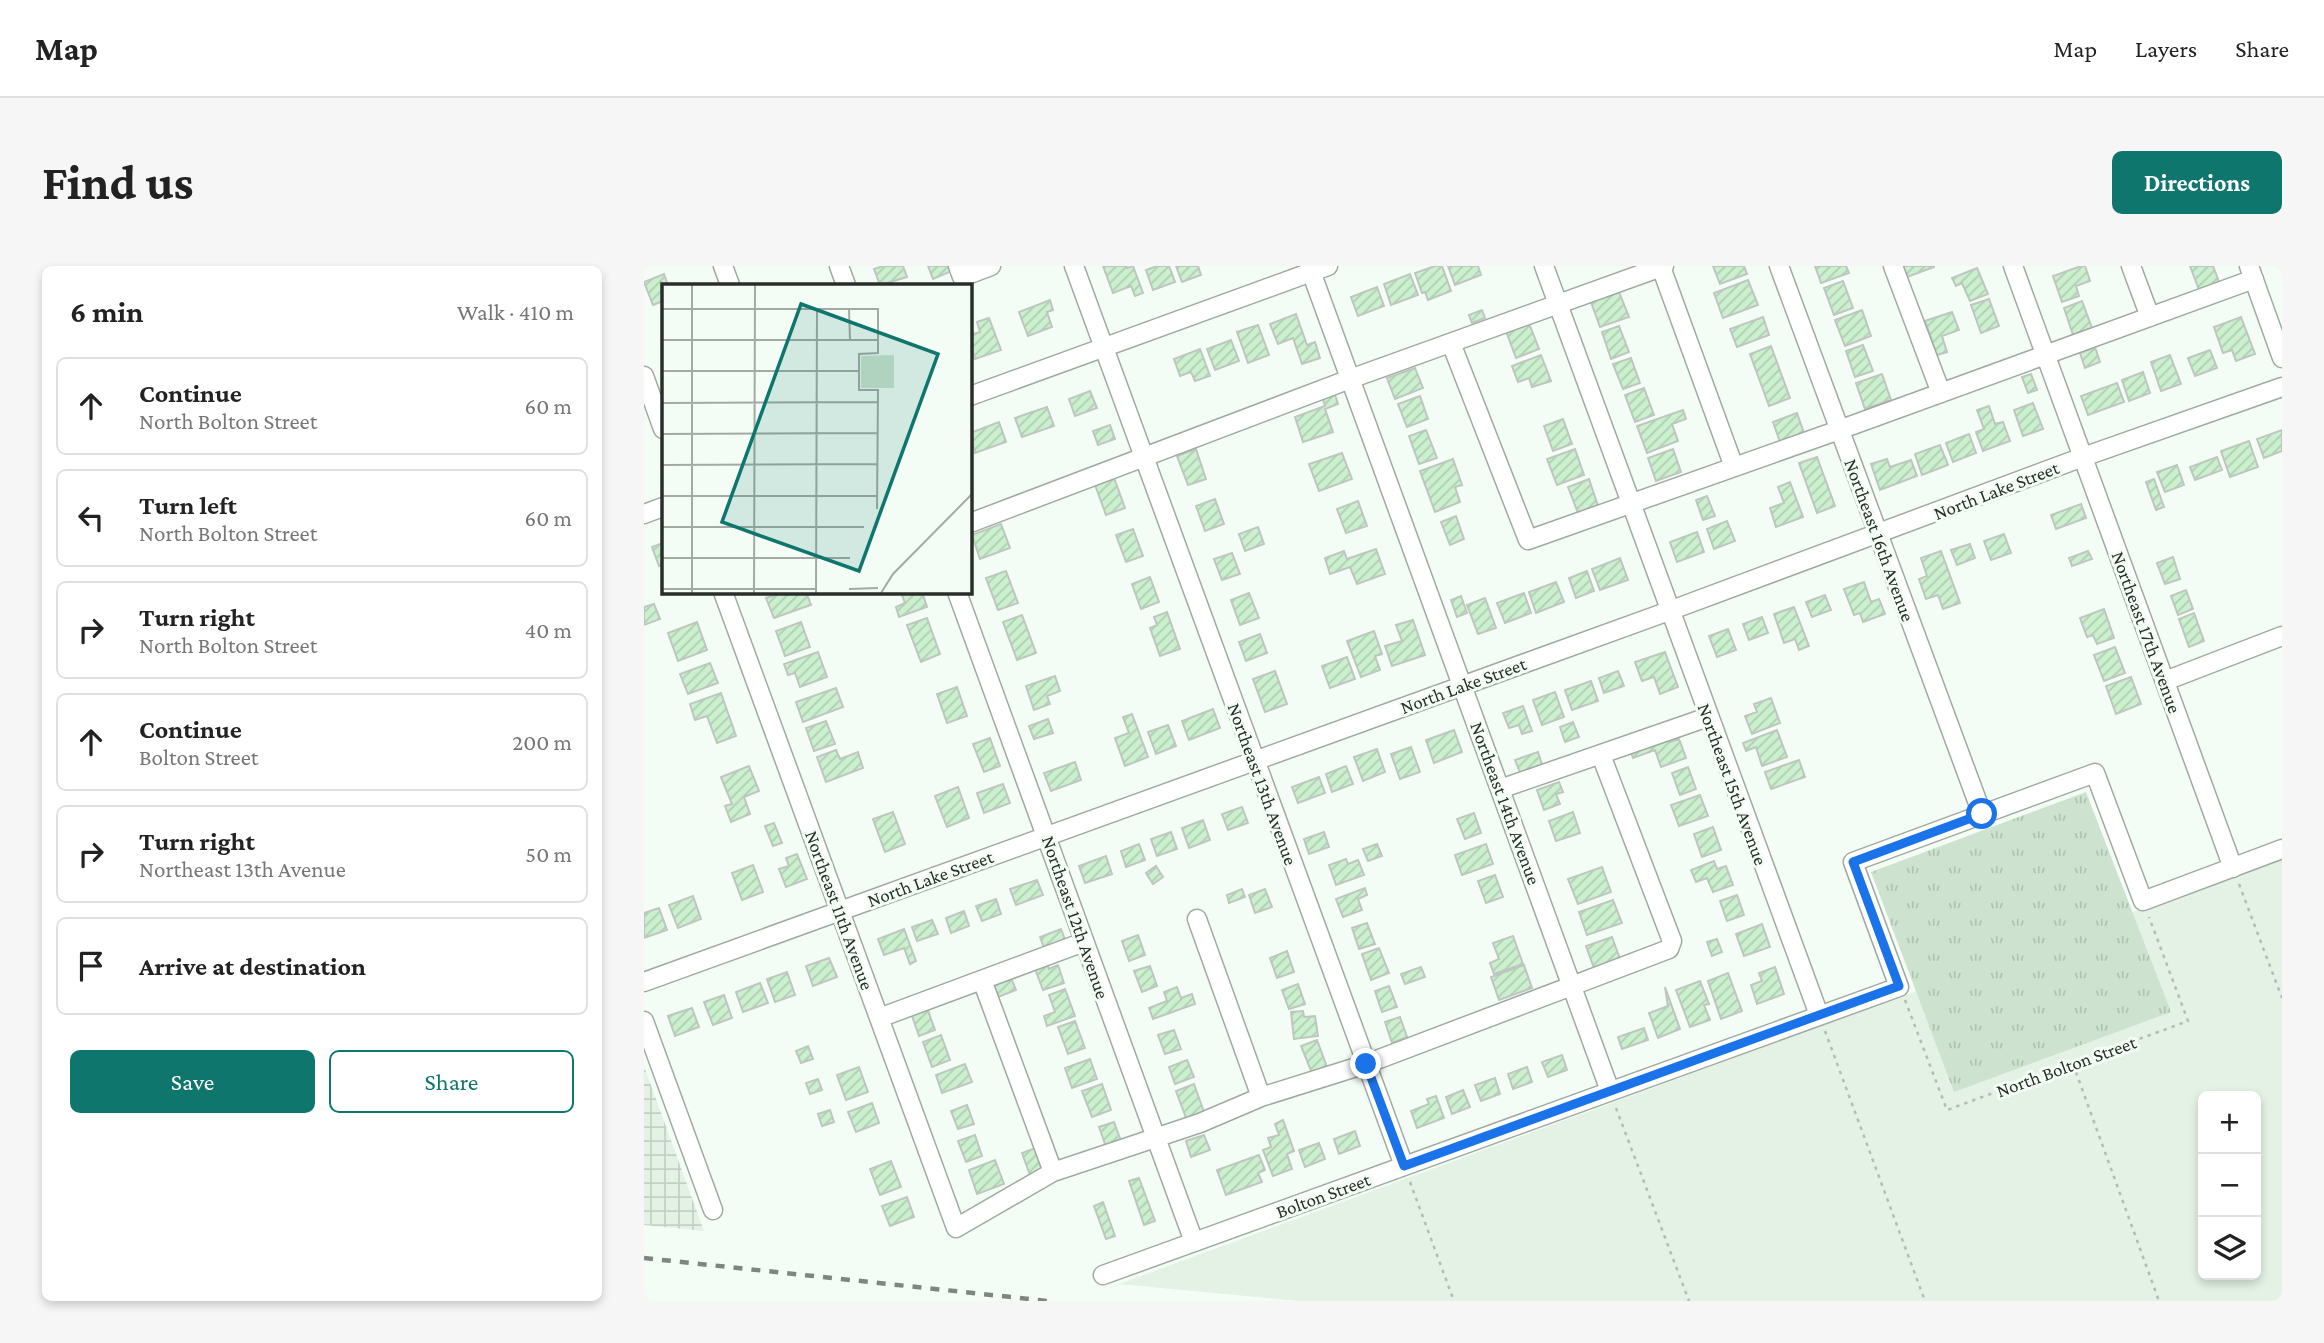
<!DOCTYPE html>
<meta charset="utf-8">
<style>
:root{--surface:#fff;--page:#f6f6f6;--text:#222;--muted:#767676;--line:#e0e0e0;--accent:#0f766e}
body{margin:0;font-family:"Crimson Pro",serif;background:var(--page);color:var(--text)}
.controls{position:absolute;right:21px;bottom:21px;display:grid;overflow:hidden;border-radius:10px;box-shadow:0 4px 10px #0003}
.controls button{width:63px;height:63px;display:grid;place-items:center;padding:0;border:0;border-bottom:2px solid var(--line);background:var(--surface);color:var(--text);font:35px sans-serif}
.stop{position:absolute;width:21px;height:21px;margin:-16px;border:5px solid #1a73e8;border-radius:50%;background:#fff}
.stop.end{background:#1a73e8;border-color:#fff;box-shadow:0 2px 7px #0008}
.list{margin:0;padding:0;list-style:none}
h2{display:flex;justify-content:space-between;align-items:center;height:91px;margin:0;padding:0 28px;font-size:30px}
h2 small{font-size:23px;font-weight:400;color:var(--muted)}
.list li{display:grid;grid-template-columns:46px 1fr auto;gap:21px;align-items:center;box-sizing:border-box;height:98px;margin:0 14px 14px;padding:0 14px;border:2px solid var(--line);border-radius:10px}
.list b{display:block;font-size:26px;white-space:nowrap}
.list p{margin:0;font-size:23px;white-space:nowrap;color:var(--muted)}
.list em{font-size:23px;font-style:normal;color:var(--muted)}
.actions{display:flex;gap:14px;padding:21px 28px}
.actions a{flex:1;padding:16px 0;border:2px solid var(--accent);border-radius:10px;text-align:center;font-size:24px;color:var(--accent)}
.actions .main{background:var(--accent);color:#fff}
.icon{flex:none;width:38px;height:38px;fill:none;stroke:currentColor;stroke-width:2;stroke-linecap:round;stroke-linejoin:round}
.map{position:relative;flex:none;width:1638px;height:1035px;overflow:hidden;border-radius:10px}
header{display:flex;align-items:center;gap:42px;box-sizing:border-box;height:98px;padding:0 35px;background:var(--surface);border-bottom:2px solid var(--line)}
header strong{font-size:33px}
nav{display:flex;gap:38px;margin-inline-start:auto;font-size:24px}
.intro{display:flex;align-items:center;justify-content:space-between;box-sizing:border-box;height:168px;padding:0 42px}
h1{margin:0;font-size:49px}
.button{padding:18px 32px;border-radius:10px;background:var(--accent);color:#fff;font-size:24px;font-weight:700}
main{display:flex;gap:42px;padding:0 42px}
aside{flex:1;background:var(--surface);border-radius:10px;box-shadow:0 4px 10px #0003}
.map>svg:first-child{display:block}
.built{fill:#e3f2e4;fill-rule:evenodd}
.industrial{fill:url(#industrial-grid)}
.grass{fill:url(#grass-tufts)}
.building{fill:url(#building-hatch);stroke:#bec6bf;stroke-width:2}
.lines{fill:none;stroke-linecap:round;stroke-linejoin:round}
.minor-casing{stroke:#a1aaa2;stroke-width:21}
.path{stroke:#b4bcb5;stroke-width:2.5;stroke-dasharray:3.5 5;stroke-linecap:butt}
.minor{stroke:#fff;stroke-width:18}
.rail{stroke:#7f8580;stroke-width:4.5;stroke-dasharray:9 9;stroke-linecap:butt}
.route{stroke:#1a73e8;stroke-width:9}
.labels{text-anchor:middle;stroke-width:6;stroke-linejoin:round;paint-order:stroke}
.street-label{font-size:19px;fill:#2a2e2b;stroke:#f4fdf5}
.inset-road{fill:none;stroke:#a3aaa4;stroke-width:2}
.view{fill:#0f766e;fill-opacity:0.15;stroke:#0f766e;stroke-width:3.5}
.inset-edge{fill:none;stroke:#2a2e2b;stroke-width:3.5}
</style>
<header>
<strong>Map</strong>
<nav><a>Map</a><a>Layers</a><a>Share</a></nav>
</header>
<div class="intro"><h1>Find us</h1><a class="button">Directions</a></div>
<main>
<aside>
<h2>6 min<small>Walk · 410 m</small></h2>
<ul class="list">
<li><svg class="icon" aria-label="ahead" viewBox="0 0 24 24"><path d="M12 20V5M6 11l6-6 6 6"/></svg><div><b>Continue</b><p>North Bolton Street</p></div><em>60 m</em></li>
<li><svg class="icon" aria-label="left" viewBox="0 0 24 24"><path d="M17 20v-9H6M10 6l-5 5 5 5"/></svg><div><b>Turn left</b><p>North Bolton Street</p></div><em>60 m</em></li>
<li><svg class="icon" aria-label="right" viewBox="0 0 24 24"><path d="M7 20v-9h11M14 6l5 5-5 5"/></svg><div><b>Turn right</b><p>North Bolton Street</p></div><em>40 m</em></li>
<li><svg class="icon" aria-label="ahead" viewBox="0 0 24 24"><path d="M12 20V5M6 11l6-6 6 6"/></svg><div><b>Continue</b><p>Bolton Street</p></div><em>200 m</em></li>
<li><svg class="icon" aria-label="right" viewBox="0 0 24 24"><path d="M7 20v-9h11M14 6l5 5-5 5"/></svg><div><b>Turn right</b><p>Northeast 13th Avenue</p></div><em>50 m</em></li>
<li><svg class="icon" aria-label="arrive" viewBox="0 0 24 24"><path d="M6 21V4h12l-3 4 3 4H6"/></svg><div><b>Arrive at destination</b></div></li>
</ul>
<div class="actions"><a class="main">Save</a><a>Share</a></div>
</aside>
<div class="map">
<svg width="1638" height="1035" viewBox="0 0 1638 1035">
<defs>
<pattern id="industrial-grid" width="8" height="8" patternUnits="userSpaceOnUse" patternTransform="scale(1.75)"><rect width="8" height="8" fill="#e3f2e4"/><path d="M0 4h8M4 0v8" fill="none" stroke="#c3d0c4"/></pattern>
<pattern id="grass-tufts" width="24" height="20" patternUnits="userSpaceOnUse" patternTransform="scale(1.75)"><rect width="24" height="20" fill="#cde3cf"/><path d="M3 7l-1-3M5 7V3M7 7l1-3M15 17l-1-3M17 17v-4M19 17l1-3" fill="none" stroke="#b0c3b2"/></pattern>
<pattern id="building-hatch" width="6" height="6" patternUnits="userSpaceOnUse" patternTransform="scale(1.75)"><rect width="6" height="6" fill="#cbf0ce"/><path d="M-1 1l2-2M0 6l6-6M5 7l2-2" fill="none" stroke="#aeceb1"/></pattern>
</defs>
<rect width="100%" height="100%" fill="#f4fdf5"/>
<path class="built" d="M1638,591V1035H654L475,1018ZM1559,830H1612V1009H1559Z"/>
<path class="industrial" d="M0,800L60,965L0,959Z"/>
<path class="grass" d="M1442,526L1527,746L1310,826L1227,606Z"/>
<path class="building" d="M239,0H259L263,11L236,19L230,3Z
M284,0H306L308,5L289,13Z
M459,0H482L483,2L489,0L499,27L491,30L487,20L469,27Z
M513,0H525L531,16L509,24L502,4Z
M532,0H554L557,9L538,16Z
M791,0H798L807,25L784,34L781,26L778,27L771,7Z
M804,0H834L837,9L811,19Z
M1069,0H1100L1103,8L1076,18Z
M1171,0H1202L1205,7L1177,17Z
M1259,0H1290V1L1263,11Z
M1437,0H1441L1446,15L1432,20L1435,30L1418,36L1409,10Z
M1546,0H1569L1575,16L1555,24Z
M1333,2L1344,28L1326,35L1318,17L1312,20L1308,12Z
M20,8L24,19H19V35L9,39L0,16Z
M766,8L774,29L747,39L740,18Z
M1104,14L1114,39L1079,52L1070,27Z
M1199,15L1209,42L1190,49L1180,22Z
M733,21L740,40L714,50L707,31Z
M975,26L985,51L956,61L947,36Z
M1345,33L1355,60L1337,67L1327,39Z
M406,34L409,44L403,46L408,61L384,70L375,46Z
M1438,35L1448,62L1429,69L1420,42Z
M838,44L841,52L828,57L825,49Z
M1218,44L1227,70L1201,80L1191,54Z
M1308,46L1315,64L1298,70L1303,86L1293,89L1281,55Z
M652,48L663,79L671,76L676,92L658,98L649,72L634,78L626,58Z
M1119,51L1125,69L1093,81L1086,63Z
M1597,51L1611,88L1592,95L1588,84L1579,87L1570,61Z
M345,52L357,84L331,93L326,77V69L336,66L333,56Z
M885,57L895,83L872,92L862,65Z
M614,59L625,89L604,97L593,66Z
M975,60L985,86L967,93L958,66Z
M587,74L595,95L571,104L563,83Z
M1219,79L1229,105L1211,111L1202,85Z
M1127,80L1146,132L1125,140L1106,88Z
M1451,81L1456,96L1441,102L1436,87Z
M556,83L566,110L551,115L547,106L536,110L530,93Z
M1566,84L1573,102L1551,110L1544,92Z
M897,89L907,115L888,121L885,112L874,116L868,100Z
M1526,89L1537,118L1517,125L1507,96Z
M987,92L996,117L979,123L969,98Z
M771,102L779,122L751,133L743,112Z
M1499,106L1506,127L1485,135L1478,114Z
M1238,108L1247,134L1221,143L1212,117Z
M1387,108L1393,124L1384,127L1378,111Z
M1473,117L1480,136L1444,149L1437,130Z
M1000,122L1010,149L991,156L981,129Z
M446,125L453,142L431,150L425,133Z
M690,126L694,138L681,143L689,166L659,176L651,151L681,140L678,130Z
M776,130L784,153L763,161L754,138Z
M1389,137L1399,163L1379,170L1370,144Z
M1345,140L1351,158L1359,156L1366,175L1339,185L1332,166L1340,163L1333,144Z
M403,141L410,160L378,171L371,152Z
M1039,144L1042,153L1028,158L1034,175L1003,187L993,160Z
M1153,147L1160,167L1136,176L1129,156Z
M919,153L928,178L909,185L900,160Z
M355,156L362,176L331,187L326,167Z
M466,159L471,173L454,179L449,165Z
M782,164L793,192L775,198L765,170Z
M1638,164V185L1620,192L1613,173Z
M1325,168L1332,187L1309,196L1302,177Z
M1605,175L1614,201L1586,211L1577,185Z
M1296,179L1304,199L1278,209L1271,188Z
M552,183L562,213L544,219L533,190Z
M931,183L940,209L913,219L903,193Z
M1029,183L1037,206L1012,215L1004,192Z
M698,187L708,213L675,225L665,198Z
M1173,191L1191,240L1173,247L1155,197Z
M1573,191L1578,204L1551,214L1546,201Z
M809,193L818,219L811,221L816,236L791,246L776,205Z
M1243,193L1246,201L1267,194L1273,210L1236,224L1227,198Z
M1533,199L1540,219L1521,226L1513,206Z
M469,209L481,242L462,249L450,216Z
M945,213L954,240L934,247L924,221Z
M1510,213L1520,241L1512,244L1502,216Z
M1146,216L1159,251L1132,261L1126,242L1140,237L1134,221Z
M1063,230L1071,250L1059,254L1052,234Z
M571,233L580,258L561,265L552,240Z
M714,235L723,260L702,267L693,243Z
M1437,238L1442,252L1412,263L1407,249Z
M812,250L820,273L806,279L797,256Z
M1083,255L1091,275L1070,283L1063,263Z
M357,258L366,282L336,293L328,269Z
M614,261L620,278L601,285L595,268Z
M489,263L499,290L482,296L472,269Z
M1053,266L1060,286L1033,296L1026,276Z
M1360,268L1367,287L1347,294L1340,275Z
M19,277V299L15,300L8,281Z
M1326,278L1331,292L1313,299L1307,284Z
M732,283L741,308L713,318L706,301L686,308L681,292L700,285L703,293Z
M1297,285L1316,337L1299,343L1294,329L1282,333L1275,313L1283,310L1277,292Z
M1444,285L1448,293L1428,300L1425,292Z
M588,287L596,308L578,314L570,293Z
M1529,291L1536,313L1521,318L1513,297Z
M976,292L984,314L956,324L948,303Z
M362,305L374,337L354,344L342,312Z
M943,305L950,325L932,332L925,312Z
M506,311L515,336L497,343L488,318Z
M912,316L920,336L892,347L885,326Z
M1220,316L1227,336L1235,333L1241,348L1219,356L1216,347L1210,349L1200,323Z
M1542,324L1549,343L1534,349L1527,330Z
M141,326H162L167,339L130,352L122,332Z
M257,326H278L283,341L255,351L252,341L261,337Z
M605,327L615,352L596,359L587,334Z
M880,327L887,347L861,357L853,337Z
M1181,329L1187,344L1168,351L1162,336Z
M817,330L823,347L813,351L807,334Z
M841,332L852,362L834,368L823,339Z
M10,338L16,353L0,359V341Z
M1150,341L1165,380L1155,384L1151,373L1140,377L1130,348Z
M1460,343L1470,372L1453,378L1449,369L1443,371L1436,352Z
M523,346L536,383L516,390L506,362L513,359L510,351Z
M1550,347L1560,375L1545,381L1535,353Z
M378,349L392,387L373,394L359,356Z
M1118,351L1124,367L1105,374L1099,358Z
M283,352L296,388L277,396L263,359Z
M769,354L781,389L748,400L741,380L758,375L752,359Z
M53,356L63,384L34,395L24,367Z
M157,356L166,381L141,390L132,365Z
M1084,363L1092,384L1073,391L1065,370Z
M730,365L738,388L731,390L736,404L717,411L703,375Z
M616,368L623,387L602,395L595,376Z
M1471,381L1481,407L1460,415L1450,389Z
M174,386L183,411L156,421L151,407L144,409L140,398Z
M1021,386L1034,421L1016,428L1010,411L998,415L991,396Z
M703,391L711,413L686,422L678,400Z
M66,397L74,417L44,428L36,408Z
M631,405L643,438L621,446L609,413Z
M974,405L980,420L960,427L955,412Z
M411,410L416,425L403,430L406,438L390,444L382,420Z
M1487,411L1497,438L1472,448L1462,420Z
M947,415L954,435L928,444L921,424Z
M313,421L323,450L303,457L293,428Z
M192,422L199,441L159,456L152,436Z
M911,426L920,451L898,459L889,434Z
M77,427L92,470L73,477L63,450L51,454L46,438Z
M1127,432L1136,457L1108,468L1101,450L1113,446L1110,438Z
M879,440L888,465L878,468L875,459L865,462L859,447Z
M569,443L576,462L545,474L538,455Z
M488,448L504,491L481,500L471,472L485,467L479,451Z
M404,453L409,467L390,473L385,460Z
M182,455L191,478L170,485L162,462Z
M929,456L935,471L921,476L916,461Z
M524,459L532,480L512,488L504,466Z
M810,464L818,486L790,497L782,474Z
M1133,464L1143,491L1118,500L1112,481L1102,485L1099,477Z
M1024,469L1026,476L1035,473L1042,492L1017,501L1011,484L989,492L986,483Z
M346,472L356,500L340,506L329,478Z
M767,481L776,506L756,513L747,488Z
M733,483L741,506L719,515L710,491Z
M192,484L196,493L214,486L219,502L182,516L173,491Z
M894,486L899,501L877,509L871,494Z
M1155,494L1161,511L1127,523L1121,506Z
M431,496L437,514L407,525L400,507Z
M105,500L115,525L100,531L106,548L87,556L81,540L88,538L77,511Z
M702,500L709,518L688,526L682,508Z
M1044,501L1052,523L1036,529L1028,507Z
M675,511L681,527L654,537L648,521Z
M915,516L919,526L912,528L916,538L900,544L893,524Z
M359,518L366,537L340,547L333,527Z
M314,521L325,552L303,561L291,530Z
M1056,529L1064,550L1035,560L1027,539Z
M598,541L604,557L584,564L578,548Z
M249,546L261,578L241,586L229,553Z
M929,546L936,567L912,575L905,555Z
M830,547L837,567L821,573L813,553Z
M559,554L566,574L545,582L538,562Z
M130,557L138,577L129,580L121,560Z
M1069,561L1077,584L1058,591L1050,568Z
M527,566L533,583L513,590L507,573Z
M680,566L685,581L665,588L660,573Z
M495,578L501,594L482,601L477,585Z
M733,578L738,590L724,595L719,583Z
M842,578L849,598L818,609L811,589Z
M153,588L163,613L142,621L135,603L145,600L142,592Z
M462,590L468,608L441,617L435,600Z
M702,593L704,598L714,594L720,609L692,619L685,599Z
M1070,595L1073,603L1082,600L1089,619L1069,626L1063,612L1052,616L1047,604Z
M109,599L119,626L98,634L88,607Z
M512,600L519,611L509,618L502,607Z
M958,601L967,626L934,638L924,613Z
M851,609L859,631L842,637L834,615Z
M393,614L399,629L372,639L366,623Z
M721,622L723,629L714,633L718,644L699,651L692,633Z
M598,623L601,631L585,637L583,629Z
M621,623L628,641L611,647L605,629Z
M1093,629L1100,649L1083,655L1076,635Z
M49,630L57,653L34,662L25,639Z
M352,633L357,648L338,655L332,640Z
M969,634L978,657L943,669L935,646Z
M15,642L23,664L0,672V647Z
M320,645L325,660L307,667L302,652Z
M288,654L294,668L273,675L268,661Z
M723,657L731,678L715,683L708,662Z
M1118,658L1126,681L1100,690L1092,668Z
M260,663L272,695L266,698L260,682L240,689L234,673Z
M417,663L422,676L401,684L396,671Z
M494,669L501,689L485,695L478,675Z
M869,670L879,698L850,708L846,697L855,693L849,677Z
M968,671L976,693L950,702L942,680Z
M1073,673L1078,686L1068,690L1063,676Z
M735,682L745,707L727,714L718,688Z
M643,685L650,706L633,712L626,692Z
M185,692L193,711L169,720L162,700Z
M402,696L405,703L414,699L420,717L399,724L390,700Z
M880,699L888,722L855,734L847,711Z
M506,700L513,720L498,726L490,705Z
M777,701L781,711L761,718L757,708Z
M1131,701L1140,728L1113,738L1107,719L1118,715L1115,707Z
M143,706L151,729L131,736L123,713Z
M1084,707L1098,745L1077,753L1064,715Z
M366,709L372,724L354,731L349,716Z
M1056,715L1065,738L1060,739L1066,754L1046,761L1032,724Z
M116,717L124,737L99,746L92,726Z
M654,718L661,738L645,743L638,724Z
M745,720L753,741L738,746L731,725Z
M533,721L537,732L548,728L551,738L509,753L505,742L523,735L520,726Z
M1021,721L1036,763L1014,772L1005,747L1024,740Z
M421,723L431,750L403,760L400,750L411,746L405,729Z
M80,729L88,752L69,759L60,736Z
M282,739L291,764L275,770L266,744Z
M48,742L55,761L31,770L24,750Z
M659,745L660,751L671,750L674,770L650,773L647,746Z
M756,751L763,771L748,777L741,756Z
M431,755L441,782L424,788L414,761Z
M1000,762L1004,774L978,783L974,771Z
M530,764L537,783L521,788L514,769Z
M297,769L306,794L288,801L279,776Z
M673,774L683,801L668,807L657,780Z
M164,780L169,793L157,797L152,785Z
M918,789L923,804L904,811L898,796Z
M446,793L453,813L428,822L421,802Z
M543,794L550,811L531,818L525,801Z
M321,798L328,816L298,827L292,809Z
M215,801L224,826L202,834L193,809Z
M883,801L888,816L869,823L864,808Z
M851,812L856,828L837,835L831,819Z
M174,813L178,824L166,828L162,817Z
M458,818L467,844L448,851L438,825Z
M550,818L560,846L542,852L532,825Z
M819,824L826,841L808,848L802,831Z
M792,830L800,852L773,862L767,845L785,838L783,833Z
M228,837L235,857L212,866L204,846Z
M323,839L330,858L314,863L307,845Z
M186,844L190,856L178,860L174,848Z
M639,854L650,885L643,888L648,903L629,910L619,884L627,881L624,872L635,869L631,858Z
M470,856L477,875L462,881L455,861Z
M711,865L716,880L695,888L690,873Z
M331,869L338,890L322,896L314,875Z
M560,869L566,884L547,891L542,875Z
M675,877L681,893L661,901L655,884Z
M394,881L402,903L386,909L378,887Z
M615,889L621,904L614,907L618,916L582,929L573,904Z
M351,894L360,918L333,928L325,904Z
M247,895L257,921L236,929L226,903Z
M495,912L511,955L500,959L485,915Z
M263,931L270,951L246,960L238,940Z
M459,936L471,970L462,973L450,940Z"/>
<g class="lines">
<defs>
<path id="minor" d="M79,0L86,19
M195,0L202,19
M314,0L318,11L347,0
M430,0L760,900
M665,0L966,825
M900,0L1175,749
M1135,0L1338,548
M1249,0L1297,127
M1369,0L1589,602
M1487,0L1506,51
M1605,0L1638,92
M1017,1L1090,201
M807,77L884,274L1195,164L1610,13
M0,110L19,163
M326,130L684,0
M0,248L19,241
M326,257L706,113L1020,0
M79,326L312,962L409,906
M313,326L550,976
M1521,415L1638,370
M856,523L1064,451
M553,653L617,831
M338,714L409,906L556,857L617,831L722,798L1025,683L1028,675L957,489
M0,716L1025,345L1439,191L1638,121
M235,752L440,676
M0,755L69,944
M459,1009L1255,721L1209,596L1451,507L1499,635L1638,583"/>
</defs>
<use href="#minor" class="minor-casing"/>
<path class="path" d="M1595,618L1638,732
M1261,734L1303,844L1544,755L1505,651
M1181,765L1281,1035
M1429,798L1515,1035
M972,842L1045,1035
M766,916L810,1035"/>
<use href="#minor" class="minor"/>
<path class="rail" d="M0,992L404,1035"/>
</g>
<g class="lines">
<path class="route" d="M722,798L760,900L1255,720L1209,596L1338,548"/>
</g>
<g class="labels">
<g class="street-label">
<text transform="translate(1352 224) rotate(-21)" y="7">North Lake Street</text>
<text transform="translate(1236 274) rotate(70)" y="7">Northeast 16th Avenue</text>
<text transform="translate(1503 366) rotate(70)" y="7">Northeast 17th Avenue</text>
<text transform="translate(819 419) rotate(-20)" y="7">North Lake Street</text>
<text transform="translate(619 518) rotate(70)" y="7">Northeast 13th Avenue</text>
<text transform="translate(1089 518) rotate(70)" y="7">Northeast 15th Avenue</text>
<text transform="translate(862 537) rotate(70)" y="7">Northeast 14th Avenue</text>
<text transform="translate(286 612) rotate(-20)" y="7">North Lake Street</text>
<text transform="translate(196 644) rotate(70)" y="7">Northeast 11th Avenue</text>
<text transform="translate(432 651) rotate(71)" y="7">Northeast 12th Avenue</text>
<text transform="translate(1422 800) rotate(-20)" y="7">North Bolton Street</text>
<text transform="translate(679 929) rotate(-20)" y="7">Bolton Street</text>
</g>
</g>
<g transform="translate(18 18)">
<rect width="310" height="310" fill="#f4fdf5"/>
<path d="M232,71V104H199V72Z" fill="#cde3cf"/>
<path class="inset-road" d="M0,25H216V69L197,70V106H216L215,225M187,25L188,56M0,56H216M0,87H197M0,119L215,118M0,150L216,149M0,181L215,180M0,212H215M0,243H202M0,274H188M0,305H155M187,305L216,304M30,309V1M92,309L93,1M154,309L155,25M219,309L231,290L310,210"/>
<path class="view" d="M139,20L276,70L197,287L60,238Z"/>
<rect width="310" height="310" class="inset-edge"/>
</g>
</svg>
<div class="controls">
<button>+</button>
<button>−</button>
<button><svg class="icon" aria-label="layers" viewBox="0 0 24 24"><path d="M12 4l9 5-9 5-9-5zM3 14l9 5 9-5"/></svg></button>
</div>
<div class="stop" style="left:1338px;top:548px"></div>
<div class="stop end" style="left:722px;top:798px"></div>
</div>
</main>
